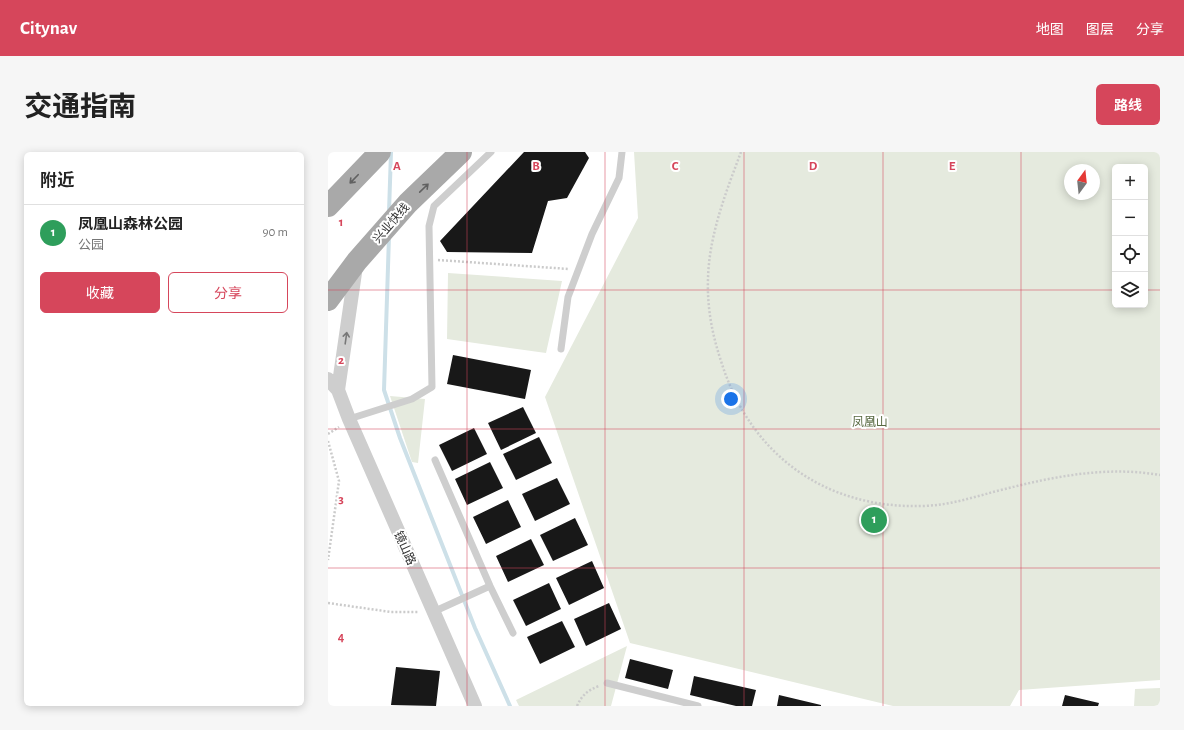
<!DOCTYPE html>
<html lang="zh">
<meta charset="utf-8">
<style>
:root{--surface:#fff;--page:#f6f6f6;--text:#222;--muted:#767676;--line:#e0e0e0;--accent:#d6465b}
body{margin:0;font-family:"Alegreya Sans","Noto Sans SC",sans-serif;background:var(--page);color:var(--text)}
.controls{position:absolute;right:12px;top:12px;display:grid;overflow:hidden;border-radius:6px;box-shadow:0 2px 10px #0003}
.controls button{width:36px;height:36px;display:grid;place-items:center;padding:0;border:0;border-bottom:1px solid var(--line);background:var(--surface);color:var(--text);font:20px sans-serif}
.compass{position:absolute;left:736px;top:12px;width:36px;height:36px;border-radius:50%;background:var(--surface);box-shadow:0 2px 10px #0003;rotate:15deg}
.you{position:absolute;left:403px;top:247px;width:14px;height:14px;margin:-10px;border:3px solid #fff;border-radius:50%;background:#1a73e8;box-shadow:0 0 0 6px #1a73e833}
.badge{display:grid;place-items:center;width:26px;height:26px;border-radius:50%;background:var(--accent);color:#fff;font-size:13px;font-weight:700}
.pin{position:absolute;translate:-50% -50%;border:2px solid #fff;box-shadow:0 1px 4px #0006}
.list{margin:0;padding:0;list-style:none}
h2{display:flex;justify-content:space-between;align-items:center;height:52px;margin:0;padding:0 16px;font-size:17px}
h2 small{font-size:13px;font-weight:400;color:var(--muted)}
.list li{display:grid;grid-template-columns:26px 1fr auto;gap:12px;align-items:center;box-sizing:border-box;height:56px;padding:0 16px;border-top:1px solid var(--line)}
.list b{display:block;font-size:15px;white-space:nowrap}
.list p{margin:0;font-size:13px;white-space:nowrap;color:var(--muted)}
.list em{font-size:13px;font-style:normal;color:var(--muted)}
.actions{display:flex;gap:8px;padding:12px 16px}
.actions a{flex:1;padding:9px 0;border:1px solid var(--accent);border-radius:6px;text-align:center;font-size:14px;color:var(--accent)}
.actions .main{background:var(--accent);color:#fff}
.icon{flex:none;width:22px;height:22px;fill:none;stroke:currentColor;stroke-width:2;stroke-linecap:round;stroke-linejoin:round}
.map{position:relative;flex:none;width:832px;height:554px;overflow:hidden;border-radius:6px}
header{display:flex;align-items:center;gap:24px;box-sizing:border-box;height:56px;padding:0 20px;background:var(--accent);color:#fff}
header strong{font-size:19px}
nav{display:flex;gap:22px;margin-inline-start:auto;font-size:14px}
.intro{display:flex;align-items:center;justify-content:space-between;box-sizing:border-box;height:96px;padding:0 24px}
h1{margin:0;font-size:28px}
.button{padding:10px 18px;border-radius:6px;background:var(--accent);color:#fff;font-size:14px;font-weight:700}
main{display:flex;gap:24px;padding:0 24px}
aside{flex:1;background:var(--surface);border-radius:6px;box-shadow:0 2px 10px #0003}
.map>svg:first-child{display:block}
.green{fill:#e5eade;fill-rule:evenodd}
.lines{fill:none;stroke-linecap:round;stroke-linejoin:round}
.stream{stroke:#cde0e8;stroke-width:4}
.building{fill:#181818}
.path{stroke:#cbcbcb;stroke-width:2.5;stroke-dasharray:2 2;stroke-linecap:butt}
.lane{stroke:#cecece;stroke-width:7}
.street{stroke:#cecece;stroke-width:14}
.primary{stroke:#a9a9a9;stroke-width:22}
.oneway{stroke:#616161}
.oneway2{stroke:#787878}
.grid{fill:none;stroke:#d6465b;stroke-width:1;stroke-opacity:0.55}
.labels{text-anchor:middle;stroke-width:4;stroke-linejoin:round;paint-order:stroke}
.street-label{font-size:12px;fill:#313131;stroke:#fff}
.park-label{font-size:12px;fill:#586a42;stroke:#fff}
.grid-label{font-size:13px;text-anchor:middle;font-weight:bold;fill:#d6465b;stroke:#fff;stroke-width:4;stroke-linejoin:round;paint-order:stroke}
</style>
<header>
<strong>Citynav</strong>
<nav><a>地图</a><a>图层</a><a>分享</a></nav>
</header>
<div class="intro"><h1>交通指南</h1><a class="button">路线</a></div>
<main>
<aside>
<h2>附近<small></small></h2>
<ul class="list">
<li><span class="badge" style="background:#2e9e5b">1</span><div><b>凤凰山森林公园</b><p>公园</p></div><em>90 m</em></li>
</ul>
<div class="actions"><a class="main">收藏</a><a>分享</a></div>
</aside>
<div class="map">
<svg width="832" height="554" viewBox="0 0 832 554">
<rect width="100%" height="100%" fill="#fff"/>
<path class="green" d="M306,0H832V528L691,538L682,554H565L302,491L217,245L310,66ZM787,15H817V153H787ZM742,18H766V42H742Z
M120,121L234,129L218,201L119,187Z
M62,244L97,247L90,311L84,310Z
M299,494L283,554H191L188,548Z
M832,536V554H806L807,537Z"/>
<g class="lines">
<path class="stream" d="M61,60L63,0
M61,84L56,238L72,286L147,476L182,554"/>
</g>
<path class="building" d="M196,0H257L261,6L239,46L220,49L204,101L119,100L112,89Z
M125,203L203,218L197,247L119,232Z
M195,255L208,281L173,298L160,271Z
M146,276L159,302L124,319L111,293Z
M211,285L224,311L188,328L175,302Z
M162,310L175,336L139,353L127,327Z
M229,326L242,352L207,369L194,342Z
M180,348L193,375L158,392L145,365Z
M247,366L260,393L225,409L212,383Z
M203,387L216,413L180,430L168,404Z
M264,409L276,436L241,453L228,426Z
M221,431L233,457L198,474L185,448Z
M281,451L293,477L258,494L246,467Z
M234,469L247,495L212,512L199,485Z
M302,507L345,518L340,537L297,526Z
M68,515L112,519L108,554L63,553Z
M366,524L428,538L424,554H408L362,543Z
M451,543L493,553V554H449Z
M737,543L771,551L770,554H734Z"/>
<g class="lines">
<path class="path" d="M413,0C398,40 381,83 380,127C379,155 384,182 393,209C422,303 497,357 595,354C625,353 648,344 677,337C728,324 780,314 832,323
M110,108L241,117
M0,282L11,275
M0,289L11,329L0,408
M0,451L63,460H91
M249,554C254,543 260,538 271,534"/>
<path class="lane" d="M233,197L240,145L264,82L291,26L294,0
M21,267L84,247L104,235L101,74L106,54L163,0
M107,308L162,434L185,481
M105,460L162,434
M279,531L370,554"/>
<path class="street" d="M0,227L10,238L21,267L147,554
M10,238L28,114"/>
<path class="primary" d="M0,54L52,0
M0,148L29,109L80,51L133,0"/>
</g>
<defs><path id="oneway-shaft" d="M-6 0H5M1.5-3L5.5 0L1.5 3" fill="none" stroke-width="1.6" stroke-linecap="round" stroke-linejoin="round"/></defs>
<g class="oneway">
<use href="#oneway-shaft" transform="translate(26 27) rotate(134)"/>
<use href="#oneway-shaft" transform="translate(96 36) rotate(-44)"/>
</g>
<use class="oneway2" href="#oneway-shaft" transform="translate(18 186) rotate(-82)"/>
<path class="grid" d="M139,0V554M277,0V554M416,0V554M555,0V554M693,0V554M0,138H787M817,138H832M0,277H832M0,416H832"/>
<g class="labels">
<g class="street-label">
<text transform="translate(63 71) rotate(-49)" y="4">兴业快线</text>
<text transform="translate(77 396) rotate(66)" y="4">镜山路</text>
</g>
<g class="park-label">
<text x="542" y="274">凤凰山</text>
</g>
</g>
<g class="grid-label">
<text x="69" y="18">A</text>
<text x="208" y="18">B</text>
<text x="347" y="18">C</text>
<text x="485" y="18">D</text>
<text x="624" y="18">E</text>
<text x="13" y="74">1</text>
<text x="13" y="212">2</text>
<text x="13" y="351">3</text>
<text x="13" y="489">4</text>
</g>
</svg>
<div class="controls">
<button>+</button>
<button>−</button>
<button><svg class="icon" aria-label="locate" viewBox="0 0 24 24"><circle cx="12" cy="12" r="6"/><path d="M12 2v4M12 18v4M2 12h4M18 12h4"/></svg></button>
<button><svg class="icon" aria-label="layers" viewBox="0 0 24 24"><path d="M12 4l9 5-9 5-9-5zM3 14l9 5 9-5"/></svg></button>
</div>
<svg class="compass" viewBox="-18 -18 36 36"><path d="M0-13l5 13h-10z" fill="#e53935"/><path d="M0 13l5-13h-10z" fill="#767676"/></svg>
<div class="you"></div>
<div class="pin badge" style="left:546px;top:368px;background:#2e9e5b">1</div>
</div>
</main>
